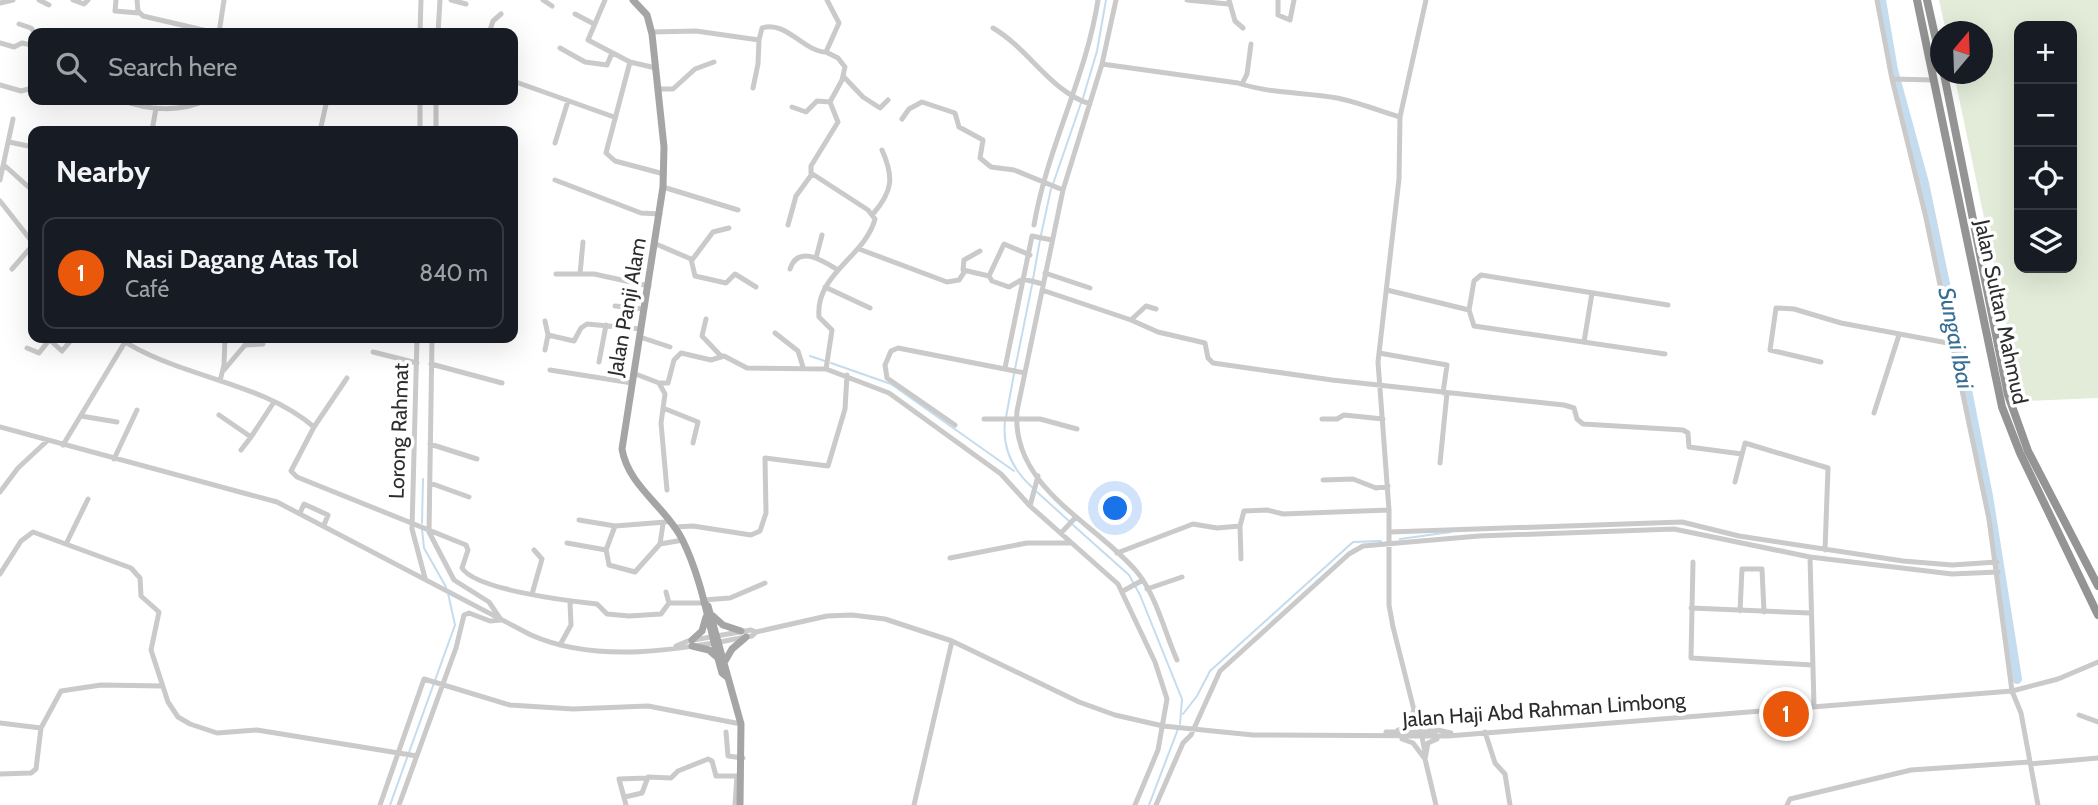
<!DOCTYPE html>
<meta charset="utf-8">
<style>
:root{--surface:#171b24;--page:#242831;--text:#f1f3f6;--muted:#9ea1a6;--line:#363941;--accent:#ea580c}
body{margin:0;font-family:Cabin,sans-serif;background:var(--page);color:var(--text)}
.controls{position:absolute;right:21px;top:21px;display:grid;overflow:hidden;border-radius:14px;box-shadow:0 7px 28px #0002}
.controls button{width:63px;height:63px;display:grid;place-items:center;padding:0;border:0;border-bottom:2px solid var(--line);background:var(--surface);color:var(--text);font:35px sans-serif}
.compass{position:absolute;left:1930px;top:21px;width:63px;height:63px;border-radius:50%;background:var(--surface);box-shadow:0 7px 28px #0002;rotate:19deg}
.you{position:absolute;left:1116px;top:509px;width:24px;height:24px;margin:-18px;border:5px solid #fff;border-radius:50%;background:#1a73e8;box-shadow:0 0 0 10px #1a73e833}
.badge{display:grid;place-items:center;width:46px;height:46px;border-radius:50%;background:var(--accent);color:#fff;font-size:23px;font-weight:700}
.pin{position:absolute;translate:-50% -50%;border:4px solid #fff;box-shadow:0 2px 7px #0006}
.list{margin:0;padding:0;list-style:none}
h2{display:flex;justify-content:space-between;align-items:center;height:91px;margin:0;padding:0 28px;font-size:30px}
h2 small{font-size:23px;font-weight:400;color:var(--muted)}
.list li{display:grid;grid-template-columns:46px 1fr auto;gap:21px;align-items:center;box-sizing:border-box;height:112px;margin:0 14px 14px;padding:0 14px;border:2px solid var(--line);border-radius:14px}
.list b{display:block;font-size:26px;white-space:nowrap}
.list p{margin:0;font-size:23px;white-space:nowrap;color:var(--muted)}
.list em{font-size:23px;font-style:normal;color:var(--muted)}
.icon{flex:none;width:38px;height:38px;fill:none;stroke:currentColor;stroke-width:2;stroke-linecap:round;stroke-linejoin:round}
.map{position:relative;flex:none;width:2098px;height:805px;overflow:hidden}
.search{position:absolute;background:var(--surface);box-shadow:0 7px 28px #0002;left:28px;top:28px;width:490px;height:77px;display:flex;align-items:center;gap:18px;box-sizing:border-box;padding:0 24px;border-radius:14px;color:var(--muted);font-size:26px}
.panel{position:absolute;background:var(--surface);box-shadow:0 7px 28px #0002;left:28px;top:126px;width:490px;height:217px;border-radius:14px}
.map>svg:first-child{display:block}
.green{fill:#e3ecd9;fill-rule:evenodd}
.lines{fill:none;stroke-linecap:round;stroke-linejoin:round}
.stream{stroke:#c4dced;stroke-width:2}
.river{stroke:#c4dced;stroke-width:10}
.minor{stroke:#cacaca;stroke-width:5}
.major{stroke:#a5a5a5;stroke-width:7}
.highway{stroke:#949494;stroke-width:8}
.labels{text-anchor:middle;stroke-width:7;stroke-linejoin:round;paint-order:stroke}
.street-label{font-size:21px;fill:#2d2d2d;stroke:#fff}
.water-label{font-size:23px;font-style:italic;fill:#366e94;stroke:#fff}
</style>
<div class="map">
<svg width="2098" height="805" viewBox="0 0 2098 805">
<rect width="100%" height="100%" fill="#fff"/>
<path class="green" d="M1939,0H2098V398L2027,401L2009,337L1954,74H1982V32L1946,31ZM2019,26H2072V268H2019Z"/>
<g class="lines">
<path class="stream" d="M1083,98L1097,51L1106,0
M1053,184L1081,103
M1041,235L1051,189
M1033,279L1040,240
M810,356L825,361
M831,363L891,384L1014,471
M1015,369L1032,285
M1006,417L1014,374
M1005,422C1002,449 1014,471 1033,488
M1037,492L1069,521
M422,523L423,479
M1073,525L1129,575L1140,595L1182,699L1180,724
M422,529L424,548L446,587
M1400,539L1451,532
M1183,714L1197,696L1210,671L1353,542L1381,541
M390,805L455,625L448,593
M1149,805L1178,729"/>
<path class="river" d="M1881,0L1893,70L1924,183L1964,375L1988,496L2017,679"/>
<path class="minor" d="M39,0L49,5
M73,0L84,4L88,0
M116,0L115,11L139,13
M137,0L138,11L143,16L216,33
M451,0L466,4
M543,0L552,6
M605,0L588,40L630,62
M1116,0L1102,64L1063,190L1017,411C1011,488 1095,522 1137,572C1156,595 1165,633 1177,660
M1187,0L1228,4
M1229,0L1235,21L1243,28
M1278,0V15L1290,20L1294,0
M1426,0L1400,117L1399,179L1378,362L1389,510V605L1393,627L1414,710L1429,728L1451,733
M1877,0L1892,79L1934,80
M0,3L13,0
M575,14L594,24
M19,24L31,28L35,33
M993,28C1029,49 1050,91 1090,104
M652,32L696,31L759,40L762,28C786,20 804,52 826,52L839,23L827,0
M219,33L224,0
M420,33L421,0
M438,33L440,0
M489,33L493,21L501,14
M0,43L14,47L22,43L31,45L33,40
M560,48L585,62L607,65L612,53
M513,64V73
M1102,64L1238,83C1271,94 1304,92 1337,98C1358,102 1379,111 1400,117
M656,68L630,62L606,153L615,161L664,174
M843,76L863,97L880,108L888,100
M1892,79L1926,218L1989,519L2012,691L2021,713L2038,805
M513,81L614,117
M1242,84L1247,74L1251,44
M0,85L21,91L33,88
M753,88L758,64L759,40
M658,89H673L695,69L714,62
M121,100C147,110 180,113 206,100
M420,100V131
M792,107L806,112L817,101L830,102
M902,119L909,109L922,102L955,113L959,127L983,140L980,158L991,167L1014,170L1063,190
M152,131L156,108
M320,131L327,100
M436,131V100
M9,142L33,147
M555,143L568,101
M4,165L33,191
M0,180L13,119
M555,180L641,213L660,214
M663,187L738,210
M0,201L33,243
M873,214C893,191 894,177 882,150
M788,225L796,196L812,174
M1034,225C1047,148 1086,78 1098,0
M656,244L691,259L695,276L726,283L735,274L756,287
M859,249L947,282L959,280L965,271
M980,251L964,260L963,270L989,276L992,281L1009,287L1023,279L1043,284
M816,258L822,235
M692,260L713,232L729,228
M12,269L33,245
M790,269C798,244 823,261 838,270
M1045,273L1090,288
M556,274H594L649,286
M580,274L583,242
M989,276L1004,244L1030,255
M825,287L870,308
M1042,290L1131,320L1146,306L1156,309
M1387,290L1469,310
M615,306L644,309
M706,319L702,336L721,356
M1131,320L1158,332L1205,343L1208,358L1213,363L1332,380L1564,405L1574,408L1577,419L1583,424L1683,430L1688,433L1689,447L1742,454
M545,321L548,335
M775,333L798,351L803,367
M640,337L670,347
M119,338C178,378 259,380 314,427L291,471L297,477L466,545L468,550L462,568C476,590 569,601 597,604L607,614L629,616L661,614L669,603L666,592
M417,338L412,529L425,578
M50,340L62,351L73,338
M1584,342L1592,293
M27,348L39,353L50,339
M545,350L548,335L574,341L581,328L587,324L641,329
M373,352L417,363
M1379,353L1447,365L1443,393
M1665,354L1474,326L1469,310L1474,281L1481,275L1668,305
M599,362L606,325
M1821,362L1770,350L1776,308L1794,309L1841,323L1953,344
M431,364L502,383
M1005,368L1032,236L1052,240
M826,369L832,330L819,317C815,274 865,257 875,219L868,210L811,173V166L838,122L830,102L842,80L845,67L838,58L826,52
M224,370L245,345L263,344
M550,370L632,383
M633,373L659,383H668L674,360L681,353L711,360L724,356L747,368L826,369L889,393L1001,474L1030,506L1118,584L1155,662L1167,699L1158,750L1135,805
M220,381L224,365L225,338
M659,383L665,394L661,423L667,490
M663,408L698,422L693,443
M1874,413L1899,335
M219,415L251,437L274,402
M81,416L117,422
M984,419H1040L1077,429
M1322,419H1337L1344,415L1383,419
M955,425L887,378L885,365L891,351L898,348L1025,373
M0,427L277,502L531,635C599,665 682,649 752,636L756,632L827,616L852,615L885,619L952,641L1079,702L1115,715L1163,726L1253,735L1448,736L2012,691L2058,679L2098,662
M314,427L347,378
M430,444L477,459
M63,445L125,342
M241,450L251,437
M114,459L137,410
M1440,463L1447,393
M1323,480L1353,479L1376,488L1388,486
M1735,482L1745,443L1828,468L1825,550
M430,483L469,497
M0,492L18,468L47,441
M1030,506L1038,476
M300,513L304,504L328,515L324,525
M579,520L615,526L666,522
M675,527L693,526L751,535L760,531L766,513L765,458L828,466L845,409L847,375
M1390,532L1682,522L1739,536L1903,561L1952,565L1997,562
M1061,533L1076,517
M67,542L88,499
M567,543L606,550L615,526
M660,544L683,540
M606,549L609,565L635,572L660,544L663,524
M1117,553L1193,524L1217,528L1240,526
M1810,557L1814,706
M950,558L1027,543H1071
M1241,559L1240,526L1244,511L1267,510L1283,514L1389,510
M1693,562L1691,658L1812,665
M0,574L21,541L33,532L131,568L140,578L141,596L159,612L151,650L168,702L178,717L190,724L217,733L257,730L417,756
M1147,589L1182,577
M1123,591L1143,580
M532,594L542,559L534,550
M703,600L730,598L765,583
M669,603H704
M1691,608L1810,613
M1740,611L1742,569H1762L1764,612
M560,645L571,625L570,603
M676,646L688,641L751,630L756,632
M2079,715L2098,722
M1418,717L1425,752
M0,723L41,728
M1398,730L1407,727L1414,710
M726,732L728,756L743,758
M1386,732H1435
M1485,732L1495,763L1505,774L1510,805
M1402,739L1413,743L1425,759
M2030,764L2098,758
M0,774L31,773L36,769L41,728L61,691L101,685L162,686
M625,797L642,793L648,777L671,778L678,771L708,759L712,761L716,776H741
M380,805L424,679L510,705L573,709L648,706L741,724
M399,805L456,648L464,615L469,613L490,621L501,620L489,602L454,580L429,532L432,338
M626,805L619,779L647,778
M735,805L737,776
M914,805L952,641
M1156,805L1183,743L1191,735L1220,671L1349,554L1363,546L1479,536L1674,529L1810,557L1952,574L1998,572
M1436,805L1425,759L1428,743L1437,739
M1787,805L1790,799L1911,770L2030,762"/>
<path class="major" d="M633,0L647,15L652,34L664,147L663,187L622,449C628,486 666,507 682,539C703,581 709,628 722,673L727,677
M704,603L708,606L741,724L740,805
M713,616L723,625L741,631
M692,640L702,631L706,617
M692,646L709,650L717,657
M725,661L732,649L746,637"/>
<path class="highway" d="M1917,0L2002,407L2020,453L2098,615
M1927,0L1940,58
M1944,74L2008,395L2028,451L2098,586"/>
</g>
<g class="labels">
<g class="street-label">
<text transform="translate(627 307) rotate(-80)" y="7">Jalan Panji Alam</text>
<text transform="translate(2001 312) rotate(78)" y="7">Jalan Sultan Mahmud</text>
<text transform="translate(399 431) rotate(-88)" y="7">Lorong Rahmat</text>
<text transform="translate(1544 710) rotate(-4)" y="7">Jalan Haji Abd Rahman Limbong</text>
</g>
<g class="water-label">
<text transform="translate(1956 338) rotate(79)" y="8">Sungai Ibai</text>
</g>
</g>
</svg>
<div class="controls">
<button>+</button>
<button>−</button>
<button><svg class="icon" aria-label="locate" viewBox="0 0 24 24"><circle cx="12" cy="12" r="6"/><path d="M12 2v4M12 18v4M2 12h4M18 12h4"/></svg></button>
<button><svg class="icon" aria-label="layers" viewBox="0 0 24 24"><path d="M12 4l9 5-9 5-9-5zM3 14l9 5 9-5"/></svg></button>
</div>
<svg class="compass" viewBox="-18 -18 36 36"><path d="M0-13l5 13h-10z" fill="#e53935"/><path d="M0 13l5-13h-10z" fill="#9ea1a6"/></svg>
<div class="you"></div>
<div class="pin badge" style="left:1786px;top:714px">1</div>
<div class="search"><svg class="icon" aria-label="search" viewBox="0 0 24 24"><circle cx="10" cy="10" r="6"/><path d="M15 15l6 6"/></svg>Search here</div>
<section class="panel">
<h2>Nearby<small></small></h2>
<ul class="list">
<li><span class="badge">1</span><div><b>Nasi Dagang Atas Tol</b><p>Café</p></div><em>840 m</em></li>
</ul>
</section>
</div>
